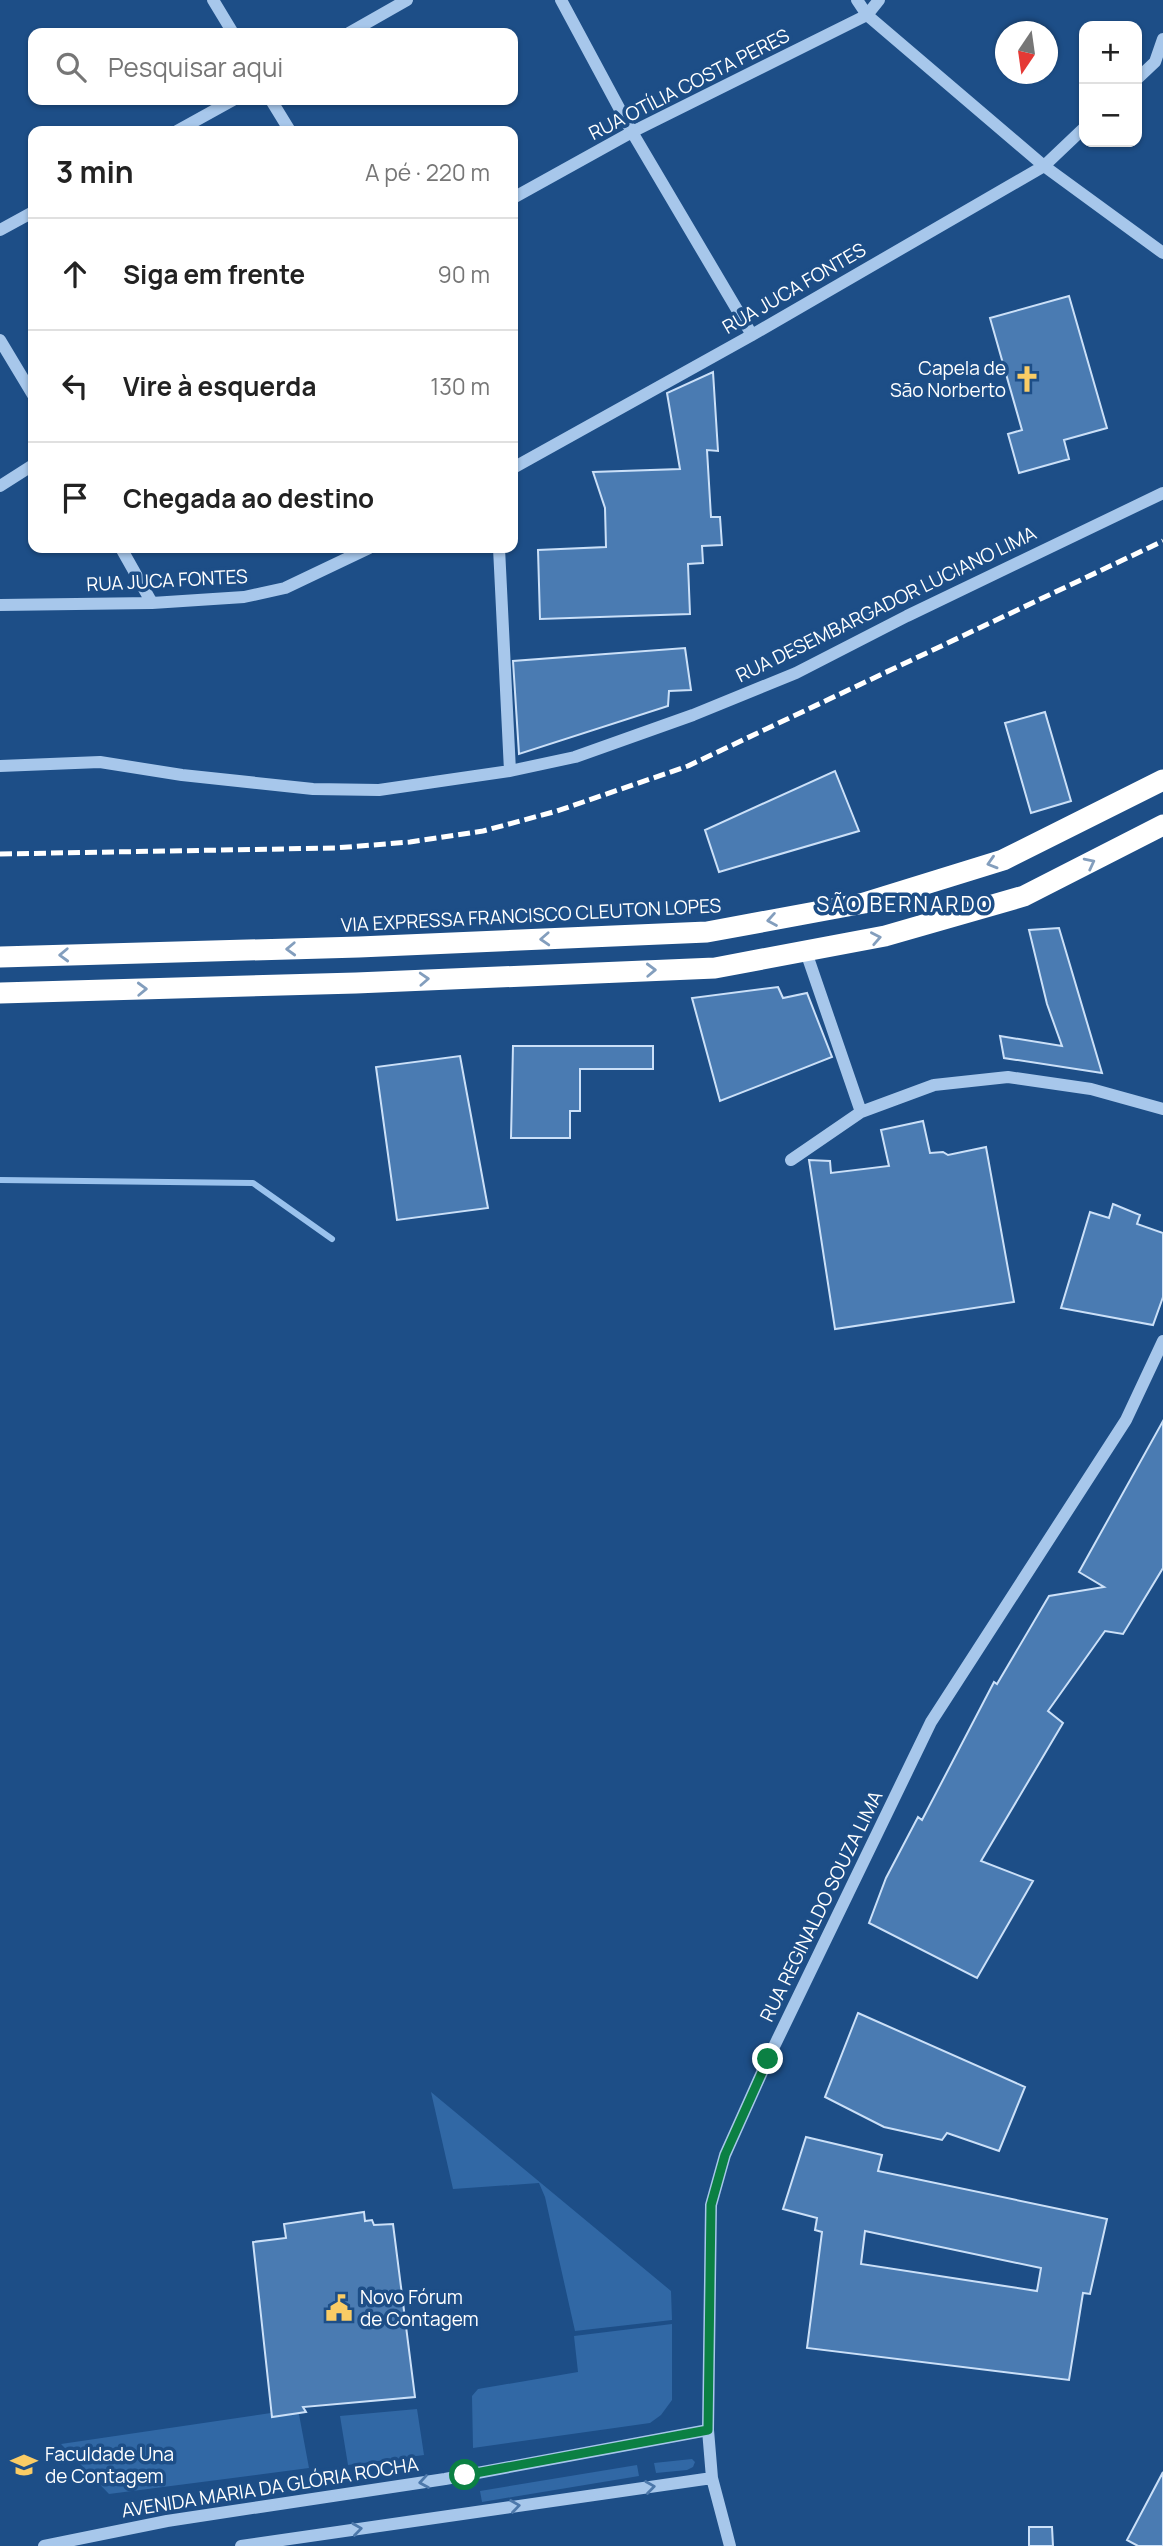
<!DOCTYPE html>
<html lang="pt">
<meta charset="utf-8">
<style>
:root{--surface:#fff;--page:#f6f6f6;--text:#222;--muted:#767676;--line:#e0e0e0}
body{margin:0;font-family:Manrope,sans-serif;background:var(--page);color:var(--text)}
.controls{position:absolute;right:21px;top:21px;display:grid;overflow:hidden;border-radius:14px;box-shadow:0 2px 5px #0004}
.controls button{width:63px;height:63px;display:grid;place-items:center;padding:0;border:0;border-bottom:2px solid var(--line);background:var(--surface);color:var(--text);font:35px sans-serif}
.compass{position:absolute;left:995px;top:21px;width:63px;height:63px;border-radius:50%;background:var(--surface);box-shadow:0 2px 5px #0004;rotate:193deg}
.stop{position:absolute;width:21px;height:21px;margin:-16px;border:5px solid #0b8043;border-radius:50%;background:#fff}
.stop.end{background:#0b8043;border-color:#fff;box-shadow:0 2px 7px #0008}
.list{margin:0;padding:0;list-style:none}
h2{display:flex;justify-content:space-between;align-items:center;height:91px;margin:0;padding:0 28px;font-size:30px}
h2 small{font-size:23px;font-weight:400;color:var(--muted)}
.list li{display:grid;grid-template-columns:46px 1fr auto;gap:21px;align-items:center;box-sizing:border-box;height:112px;padding:0 28px;border-top:2px solid var(--line)}
.list b{display:block;font-size:26px;white-space:nowrap}
.list em{font-size:23px;font-style:normal;color:var(--muted)}
.icon{flex:none;width:38px;height:38px;fill:none;stroke:currentColor;stroke-width:2;stroke-linecap:round;stroke-linejoin:round}
.map{position:relative;flex:none;width:1163px;height:2546px;overflow:hidden}
.search{position:absolute;background:var(--surface);box-shadow:0 2px 5px #0004;left:28px;top:28px;width:490px;height:77px;display:flex;align-items:center;gap:18px;box-sizing:border-box;padding:0 24px;border-radius:14px;color:var(--muted);font-size:26px}
.panel{position:absolute;background:var(--surface);box-shadow:0 2px 5px #0004;left:28px;top:126px;width:490px;height:427px;border-radius:14px}
.map>svg:first-child{display:block}
.green{fill:#3168a5}
.lines{fill:none;stroke-linecap:round;stroke-linejoin:round}
.stream{stroke:#9ac2ed;stroke-width:6}
.building{fill:#4a7bb2;stroke:#cbe0f8;stroke-width:2;fill-rule:evenodd}
.minor{stroke:#a7c7eb;stroke-width:12}
.highway{stroke:#fff;stroke-width:21}
.rail{stroke:#fff;stroke-width:5;stroke-dasharray:12 5;stroke-linecap:butt}
.oneway{stroke:#839ebd}
.oneway2{stroke:#4d78aa}
.route{stroke:#0b8043;stroke-width:9}
.labels{text-anchor:middle;stroke-width:7;stroke-linejoin:round;paint-order:stroke}
.street-label{font-size:19px;fill:#fff;stroke:#1d4e87}
.poi-label{font-size:19px;fill:#fff;stroke:#1d4e87;text-anchor:start}
.neighbourhood-label{font-size:21px;letter-spacing:2px;fill:#fff;stroke:#1d4e87}
</style>
<div class="map">
<svg width="1163" height="2546" viewBox="0 0 1163 2546">
<rect width="100%" height="100%" fill="#1d4e87"/>
<path class="green" d="M431,2092L671,2291L672,2320L575,2331L545,2197L539,2183L453,2189Z
M672,2324V2400L661,2415L650,2423L473,2448L472,2396L478,2389L578,2372L574,2336Z
M298,2409L309,2468L109,2494L61,2444Z
M417,2409L424,2455L348,2465L340,2416Z
M692,2459L695,2462L693,2467L687,2470L656,2473L654,2463Z
M637,2465L639,2476L482,2502L480,2491Z"/>
<g class="lines">
<path class="stream" d="M0,1180L253,1183L332,1239"/>
</g>
<path class="building" d="M1069,296L1107,428L1064,440L1069,459L1019,473L1008,434L1022,430L990,318Z
M713,372L718,451L707,450L711,517H720L722,545L702,546L703,563L688,564L690,614L540,619L538,550L606,547L605,508L593,472L680,469L667,393Z
M685,648L691,690L669,691L668,706L519,754L513,661Z
M1045,712L1071,801L1031,813L1005,723Z
M835,771L859,831L719,872L705,830Z
M1059,928L1102,1073L1004,1058L1000,1036L1062,1046L1047,1004L1029,930Z
M778,987L783,998L807,993L832,1057L720,1101L692,998Z
M513,1046H653V1069H580V1111H570V1138H511Z
M460,1056L488,1208L397,1220L376,1067Z
M923,1121L930,1153L943,1152L948,1155L986,1147L1014,1302L835,1329L809,1160L830,1161L831,1173L889,1166L881,1130Z
M1113,1204L1140,1215L1137,1224L1163,1233V1297L1153,1325L1061,1308L1090,1212L1109,1218Z
M1163,1421V1568L1123,1634L1105,1631L1048,1711L1063,1723L981,1861L1033,1881L977,1978L869,1923L886,1878L918,1817L922,1820L994,1682L997,1684L1049,1596L1104,1587L1079,1572Z
M858,2013L1025,2087L999,2151L947,2133L942,2140L884,2127L825,2097Z
M806,2137L882,2155L878,2171L1107,2219L1090,2294L1083,2293L1069,2380L807,2348L822,2232L815,2230L817,2218L783,2209ZM865,2231L1041,2268L1037,2291L861,2264Z
M364,2212L365,2221L372,2220L374,2225L393,2224L415,2397L303,2407L306,2412L272,2417L253,2242L286,2238L284,2224Z
M1163,2472V2546H1138L1127,2540Z
M1029,2527H1052L1053,2546H1029Z"/>
<g class="lines">
<path class="minor" d="M213,0L233,33
M561,0L632,132L752,335
M857,0L867,15L1044,166L1163,253
M349,33L407,0
M1137,79L1155,62L1163,39
M271,100L290,131
M177,131L233,100
M513,198L632,132L867,15L879,0
M0,230L33,212
M0,340L33,395
M513,468L752,335L1044,166L1084,128
M0,486L33,465
M121,548L152,603
M499,548L510,771
M0,605L152,603L244,597L285,588L369,548
M0,766L100,762L182,775L313,789L379,790L510,771L575,757L693,715L796,673L907,616L1163,493
M806,952L861,1112
M791,1160L861,1112L934,1085L1008,1077L1091,1089L1163,1109
M44,2546L167,2521L445,2479L708,2430
M241,2546L712,2478
M730,2546L712,2478L708,2430L711,2205L725,2155L768,2059L931,1722L1126,1420L1163,1341"/>
<path class="highway" d="M0,957L359,947L707,932L864,903L1003,860L1163,780
M0,993L356,983L715,968L885,936L1024,896L1163,825"/>
<path class="rail" d="M0,854L335,848L410,842L483,831L557,811L688,766L1163,541"/>
</g>
<defs><path id="oneway-chevron" d="M-2-3.5L2.5 0L-2 3.5" fill="none" stroke-width="1.6" stroke-linecap="round" stroke-linejoin="round" transform="scale(1.75)"/></defs>
<g class="oneway">
<use href="#oneway-chevron" transform="translate(992 863) rotate(163)"/>
<use href="#oneway-chevron" transform="translate(1090 863) rotate(-27)"/>
<use href="#oneway-chevron" transform="translate(772 920) rotate(170)"/>
<use href="#oneway-chevron" transform="translate(876 938) rotate(-11)"/>
<use href="#oneway-chevron" transform="translate(545 939) rotate(177)"/>
<use href="#oneway-chevron" transform="translate(291 949) rotate(178)"/>
<use href="#oneway-chevron" transform="translate(64 955) rotate(178)"/>
<use href="#oneway-chevron" transform="translate(651 970) rotate(-2)"/>
<use href="#oneway-chevron" transform="translate(424 979) rotate(-3)"/>
<use href="#oneway-chevron" transform="translate(142 989) rotate(-2)"/>
</g>
<g class="oneway2">
<use href="#oneway-chevron" transform="translate(424 2482) rotate(171)"/>
<use href="#oneway-chevron" transform="translate(650 2487) rotate(-8)"/>
<use href="#oneway-chevron" transform="translate(515 2506) rotate(-8)"/>
<use href="#oneway-chevron" transform="translate(357 2529) rotate(-8)"/>
</g>
<g class="lines">
<path class="route" d="M465,2475L708,2430L711,2205L725,2155L768,2059"/>
</g>
<defs>
<symbol id="church-bare" viewBox="-9 -9 18 18"><path d="M-1.2-6h2.4v3.5h3.3v2.4h-3.3V6h-2.4V-.1h-3.3v-2.4h3.3Z" fill="#facc65" stroke="#1d4e87" stroke-width="2.5" paint-order="stroke"/></symbol>
<symbol id="civic-bare" viewBox="-9 -9 18 18"><path d="M-.6-6.5H3V-4.5H.6V-3L4-1V1h2V6H-6V1h2V-1L-.6-3ZM-1.2 2.5V6h2.4V2.5Z" fill="#facc65" stroke="#1d4e87" stroke-width="2.5" paint-order="stroke"/></symbol>
<symbol id="university-bare" viewBox="-9 -9 18 18"><path d="M0-5L7-2L0 1L-7-2ZM-4 1L0 2.5L4 1V4Q0 6-4 4Z" fill="#facc65" stroke="#1d4e87" stroke-width="2.5" paint-order="stroke"/></symbol>
</defs>
<g fill-rule="evenodd">
<use href="#church-bare" x="1008" y="360" width="38" height="38"/>
<use href="#civic-bare" x="320" y="2289" width="38" height="38"/>
<use href="#university-bare" x="5" y="2446" width="38" height="38"/>
</g>
<g class="labels">
<g class="street-label">
<text transform="translate(689 84) rotate(-27)" y="7">RUA OTÍLIA COSTA PERES</text>
<text transform="translate(794 288) rotate(-30)" y="7">RUA JUCA FONTES</text>
<text transform="translate(167 580) rotate(-3)" y="7">RUA JUCA FONTES</text>
<text transform="translate(886 604) rotate(-26)" y="7">RUA DESEMBARGADOR LUCIANO LIMA</text>
<text transform="translate(531 915) rotate(-3)" y="7">VIA EXPRESSA FRANCISCO CLEUTON LOPES</text>
<text transform="translate(821 1906) rotate(-64)" y="7">RUA REGINALDO SOUZA LIMA</text>
<text transform="translate(270 2487) rotate(-9)" y="7">AVENIDA MARIA DA GLÓRIA ROCHA</text>
</g>
<g class="poi-label">
<text x="1006" y="375" text-anchor="end">Capela de<tspan x="1006" dy="22">São Norberto</tspan></text>
<text x="360" y="2304">Novo Fórum<tspan x="360" dy="22">de Contagem</tspan></text>
<text x="45" y="2461">Faculdade Una<tspan x="45" dy="22">de Contagem</tspan></text>
</g>
<g class="neighbourhood-label">
<text x="905" y="912">SÃO BERNARDO</text>
</g>
</g>
</svg>
<div class="controls">
<button>+</button>
<button>−</button>
</div>
<svg class="compass" viewBox="-18 -18 36 36"><path d="M0-13l5 13h-10z" fill="#e53935"/><path d="M0 13l5-13h-10z" fill="#767676"/></svg>
<div class="stop" style="left:465px;top:2475px"></div>
<div class="stop end" style="left:768px;top:2059px"></div>
<div class="search"><svg class="icon" aria-label="search" viewBox="0 0 24 24"><circle cx="10" cy="10" r="6"/><path d="M15 15l6 6"/></svg>Pesquisar aqui</div>
<section class="panel">
<h2>3 min<small>A pé · 220 m</small></h2>
<ul class="list">
<li><svg class="icon" aria-label="ahead" viewBox="0 0 24 24"><path d="M12 20V5M6 11l6-6 6 6"/></svg><div><b>Siga em frente</b></div><em>90 m</em></li>
<li><svg class="icon" aria-label="left" viewBox="0 0 24 24"><path d="M17 20v-9H6M10 6l-5 5 5 5"/></svg><div><b>Vire à esquerda</b></div><em>130 m</em></li>
<li><svg class="icon" aria-label="arrive" viewBox="0 0 24 24"><path d="M6 21V4h12l-3 4 3 4H6"/></svg><div><b>Chegada ao destino</b></div></li>
</ul>
</section>
</div>
